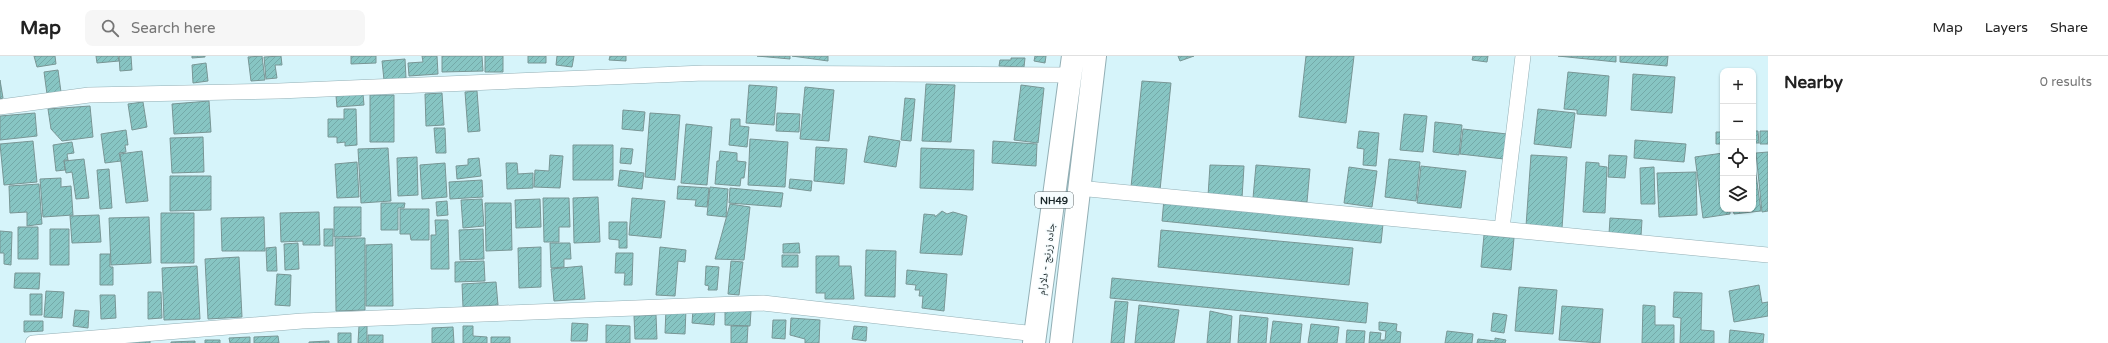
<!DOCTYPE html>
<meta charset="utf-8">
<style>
:root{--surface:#fff;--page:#f6f6f6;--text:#222;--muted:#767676;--line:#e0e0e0}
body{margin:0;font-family:"Varela Round","Noto Naskh Arabic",sans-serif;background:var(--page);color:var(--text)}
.controls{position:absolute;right:12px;top:12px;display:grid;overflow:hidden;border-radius:8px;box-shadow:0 1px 3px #0004}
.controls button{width:36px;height:36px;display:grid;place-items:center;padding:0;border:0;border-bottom:1px solid var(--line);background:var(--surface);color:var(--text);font:20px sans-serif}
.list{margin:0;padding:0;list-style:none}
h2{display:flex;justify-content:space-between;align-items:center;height:52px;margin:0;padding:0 16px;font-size:17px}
h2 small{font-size:13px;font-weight:400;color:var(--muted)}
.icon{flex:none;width:22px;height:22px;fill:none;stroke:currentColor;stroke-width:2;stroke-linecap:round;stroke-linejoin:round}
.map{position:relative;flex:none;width:1768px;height:287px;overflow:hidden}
header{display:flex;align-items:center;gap:24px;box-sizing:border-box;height:56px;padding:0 20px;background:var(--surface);border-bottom:1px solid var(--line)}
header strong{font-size:19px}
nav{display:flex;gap:22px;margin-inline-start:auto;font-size:14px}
.search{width:280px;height:36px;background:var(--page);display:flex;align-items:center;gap:10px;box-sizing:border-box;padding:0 14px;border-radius:8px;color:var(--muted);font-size:15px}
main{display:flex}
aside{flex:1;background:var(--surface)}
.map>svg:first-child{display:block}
.building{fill:url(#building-hatch);stroke:#799695}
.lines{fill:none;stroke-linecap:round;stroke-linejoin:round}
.minor-casing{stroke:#93afb5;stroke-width:16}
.trunk-casing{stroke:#93afb5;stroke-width:24}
.minor{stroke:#fff;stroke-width:15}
.trunk{stroke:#fff;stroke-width:22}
.labels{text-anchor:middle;stroke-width:3;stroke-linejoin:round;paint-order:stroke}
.shield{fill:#f6fcfe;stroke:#5c6668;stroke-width:1}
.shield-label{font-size:10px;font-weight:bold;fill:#1a2628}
.street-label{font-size:11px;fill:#1a2628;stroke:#f6fcfe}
</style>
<header>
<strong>Map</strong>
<div class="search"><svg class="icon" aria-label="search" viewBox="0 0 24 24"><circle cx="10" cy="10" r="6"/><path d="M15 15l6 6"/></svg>Search here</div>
<nav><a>Map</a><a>Layers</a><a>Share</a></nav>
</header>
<main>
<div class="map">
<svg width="1768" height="287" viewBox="0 0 1768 287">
<defs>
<pattern id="building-hatch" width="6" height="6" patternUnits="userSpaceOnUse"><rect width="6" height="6" fill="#87c5c3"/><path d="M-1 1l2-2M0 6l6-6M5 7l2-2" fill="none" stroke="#74a9a8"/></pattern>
</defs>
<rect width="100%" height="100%" fill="#d6f4fa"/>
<path class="building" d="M34,0H55L56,8L37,11Z
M96,0H118L119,5L97,7Z
M119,0H131L132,14L120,15Z
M192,0H205V1L192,2Z
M262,0L265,24L251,25L248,1Z
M281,0L282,9H275L277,22L266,23L264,1Z
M351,0H376V7L351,8Z
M422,0H437L438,18L409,20L408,7L423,6Z
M442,0H482L483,15L442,16Z
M485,0H503V16H485Z
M528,0H546V7H528Z
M557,0H574L572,11L556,9Z
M610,0H626V5L609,4Z
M757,0H790V3Z
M792,0H828V5Z
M1035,0H1046L1045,7L1034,5Z
M1178,0H1194L1180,5Z
M1306,0H1354L1346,67L1299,61Z
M1473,0H1488L1487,6L1472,4Z
M1558,0H1616V6Z
M1620,0H1668L1667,10L1620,6Z
M1011,2H1025L1024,11L999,10L1000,4H1011Z
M405,3L406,22L384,24L382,5Z
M206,7L208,25L193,27L192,9Z
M58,14L61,36L47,38L44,16Z
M1568,16L1609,20L1606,60L1577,58V54L1564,53Z
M1633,18L1675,21L1672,57L1631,54Z
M0,24L3,42L0,43Z
M1142,25L1171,27L1160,134L1131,131Z
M926,28L955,29L951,86L922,85Z
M749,29L777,31L774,69L746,67Z
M1021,29L1044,32L1038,87L1014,84Z
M805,31L834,34L829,85L800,83Z
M477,35L480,75L468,76L465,36Z
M442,37L444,69L426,70L425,38Z
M363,38L364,49L337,51L336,40Z
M370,39H394V86H370Z
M905,42L915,43L911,85L901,84Z
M209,45L211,76L174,78L172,48Z
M143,46L147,71L132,74L128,48Z
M90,50L93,81L62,85L51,73L48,53Z
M344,53H356L357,89L345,90V86L337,87V81H328V63H344Z
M1538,53L1575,57L1571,92L1534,88Z
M623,54L645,56L643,75L622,73Z
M35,57L37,80L0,84V60Z
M650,57L680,59L675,124L645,121Z
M777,57L800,58L799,76L776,75Z
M1404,58L1427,60L1423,96L1400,94Z
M731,63H740V70L749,71L747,91L729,89Z
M1435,66L1462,69L1459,99L1433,96Z
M686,68L712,71L707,129L681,127Z
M434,72H445L446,97H436Z
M1463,73L1507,78L1504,103L1460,98Z
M126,74L128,89H125L126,96L119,97L121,105L105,107L101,78Z
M1359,75L1379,77L1376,110L1363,109L1364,93L1357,92Z
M1753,75H1758L1759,87H1753Z
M1760,75H1768V88H1760Z
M1716,76H1723V88H1716Z
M869,80L900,85L896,111L864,106Z
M203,81L204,116L172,117L170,82Z
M750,83L788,86L785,131L748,129Z
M1635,84L1686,88L1684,106L1634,102Z
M33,85L37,126L4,129L0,88Z
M993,85L1037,88L1036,110L992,107Z
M72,86L74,97L67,98L68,104H64L65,114L56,115L53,89Z
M573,89H613V124H573Z
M816,91L847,93L844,128L814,125Z
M388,92L391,145L361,147L358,93Z
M621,92L633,93L631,108L620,107Z
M921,92L974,94L973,134L920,132Z
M142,95L148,145L126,147L120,98Z
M720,95L737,97V105L746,106L744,122H741L740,130L715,128L717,105H719Z
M1768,96V155L1762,156L1756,97Z
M1723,97V153H1730V158L1703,162L1695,101Z
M1753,97L1761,155L1734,158L1733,153H1753Z
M550,99L563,100L560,132L534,131L535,114L549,115Z
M1531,99L1567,101L1562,172L1526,170Z
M1609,99L1627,100L1625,122L1608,121Z
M417,101L418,139L398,140L397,102Z
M479,102L481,120L457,123L456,110L468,109V103Z
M84,103L89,142L76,143L72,116L66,117L64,105Z
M1389,103L1420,106L1416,145L1385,141Z
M357,106L359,141L337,142L335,108Z
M1586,106L1599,107V110L1607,111L1605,157L1583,156Z
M445,107L447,141L422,143L420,109Z
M506,107H517L518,118L533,117V132L507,133Z
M1210,109L1244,110L1242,142L1208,140Z
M1256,109L1310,113L1307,146L1253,142Z
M1421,110L1466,115L1461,152L1417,147Z
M1349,111L1377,115L1372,151L1344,147Z
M1654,111L1655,148H1641L1640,112Z
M109,113L112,152L100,153L97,114Z
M620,114L644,117L642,133L618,130Z
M1696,116L1697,159L1659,161L1657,117Z
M170,120H211V154L170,155Z
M61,122V131L71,130L73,159L43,161L40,123Z
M790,123L812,125L811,135L789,132Z
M482,124L483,141L450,143L449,126Z
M39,128L42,168L27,170V156L10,157L9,130Z
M678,130L709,132L707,151L695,150L696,144L677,143Z
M710,131L728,133L726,161L707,159Z
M730,132L783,137L781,151L729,147Z
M598,141L600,186L574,187L573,142Z
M543,142H569L570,171H559V186H544Z
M632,142L665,145L661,182L629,179Z
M482,143L484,170L463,172L461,144Z
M540,143L541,171L516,172L515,144Z
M1164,143L1383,168L1381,187L1162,165Z
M447,145L448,159L437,160L436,146Z
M381,147H405L404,152H398V174H381Z
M485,147H511L512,194L486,195Z
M730,148L750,151L744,204L715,203Z
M334,151H361V180L334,181Z
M400,153H429V184H411L410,178H400Z
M942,155L947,158L953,156L967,160L962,199L920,197L924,158L935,159V161Z
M319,156L320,189H303V185L281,186L280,157Z
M161,157H194V207H161Z
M99,159L101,186L72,187L70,160Z
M149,161L151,207L111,209L109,162Z
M264,161L265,195H222L221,162Z
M1610,162L1642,164L1641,180L1609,178Z
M435,164H448L449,213H431V179H436Z
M609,166H627V192H619V184L609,183Z
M18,171H38V203H18Z
M50,173H69V209H50Z
M324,173H333V190H324Z
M483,173L484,203L460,204L459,174Z
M1161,174L1353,192L1349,229L1158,211Z
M0,175L12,176L11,209L4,208V197H0Z
M1484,179L1514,182L1511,214L1481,211Z
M335,182H365V254L336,255Z
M298,187L299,213L285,214L284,188Z
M550,187H570L571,203H564V211L551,212Z
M799,187L800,197H783V188Z
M392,188L393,250H366V189Z
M276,191L277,215H267L266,192Z
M541,191V231L519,232L518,192Z
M660,191L686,194L685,206L678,205L675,240L656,239Z
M866,194L896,195L895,241L865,240Z
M616,197H633L632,229H624L625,217H615Z
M100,198H110V211H113V229H100Z
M782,199H798V211H782Z
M816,200H839V210H851L854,243H825V237H816Z
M239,201L242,261L208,263L205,203Z
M484,205L485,225L455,226V206Z
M731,205L743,206L739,239L728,238Z
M197,210L200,263L164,264L162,212Z
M582,210L585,243L554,245L551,213Z
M706,210L719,211L717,234H708L709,230L705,229Z
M907,214L947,218L944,255L922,252L923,240H919L920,234H915L916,229L906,228Z
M15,217H40L39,233L14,232Z
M277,218L291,219L290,250L275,249Z
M1112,222L1368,247L1366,267L1110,242Z
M496,226L498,249L463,251L462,228Z
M1759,229L1762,247L1768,246V260L1734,266L1729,235Z
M1519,231L1557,234L1553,278L1515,275Z
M46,235L64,236L62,262L44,261Z
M148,236H161L162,262L148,263Z
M1674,236L1702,237L1701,274L1714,275V287H1680L1681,262L1673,261Z
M30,238H42V259H30Z
M100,239H115L116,262L101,263Z
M1115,245L1128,246L1124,287H1111Z
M1139,249L1179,254L1174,287H1135Z
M1643,249L1655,250V269H1674V287H1642Z
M1562,250L1603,253L1600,287L1559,284Z
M666,253H686L685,278L665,277Z
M725,253L751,255L750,270L725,269Z
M75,254L89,255L88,272L73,270Z
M693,254L715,255L714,269L692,267Z
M1210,255L1232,260L1230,287H1207Z
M1493,257L1507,259L1504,277L1491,275Z
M656,259L657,283H635L634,260Z
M1240,259L1268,262L1266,287H1238Z
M791,262L820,264L819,287H805V283L790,279Z
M773,264H786L785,283L772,282Z
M24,265H43V275L24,276Z
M1273,265L1302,268L1300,287H1270Z
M1379,266L1397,268L1396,275L1401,276L1400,287H1369L1370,276L1381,277L1380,284H1385L1386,275L1379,274Z
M572,267L588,268L587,285H571Z
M1311,268L1339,271L1337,287H1308Z
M606,269L630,270V287H606Z
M359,270H367V287H358Z
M463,270H473V280L487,281V287H463Z
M731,270H748L747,287H731Z
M854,270L867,271L866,285L852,283Z
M453,271L454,287H432V272Z
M1347,274L1365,275L1364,287H1346Z
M1730,274L1764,278L1763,287H1729Z
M1447,275L1473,278L1472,287H1445Z
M338,277H351V287H338Z
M368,279H383V287H368Z
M278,280L279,287H254V281Z
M250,281V287H230L229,282Z
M491,281H510V287H491Z
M150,282V287H116Z
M1495,282L1506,284L1505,287H1477L1478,283L1495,285Z
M205,284H220V287H205Z
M195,285V287H171V286Z
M329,285V287H309V286Z"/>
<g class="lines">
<defs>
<path id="minor" d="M0,51L89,39L279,35L704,17L1071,19
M1078,132L1768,199
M1502,172L1523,0
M33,287L302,265L763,247L1036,278"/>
<path id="trunk" d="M1034,287L1073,0
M1061,287L1095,0"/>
</defs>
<use href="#minor" class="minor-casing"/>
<use href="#trunk" class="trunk-casing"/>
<use href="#minor" class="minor"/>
<use href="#trunk" class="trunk"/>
</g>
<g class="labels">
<rect class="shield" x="1035" y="136" width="38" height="16" rx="3"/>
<g class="shield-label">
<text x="1054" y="148">NH49</text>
</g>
<g class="street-label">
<text transform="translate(1046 203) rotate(-82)" y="4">جاده زرنج - دلارام</text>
</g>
</g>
</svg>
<div class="controls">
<button>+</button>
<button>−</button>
<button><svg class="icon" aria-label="locate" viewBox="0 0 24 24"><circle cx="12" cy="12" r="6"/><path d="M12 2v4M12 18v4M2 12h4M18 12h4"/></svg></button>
<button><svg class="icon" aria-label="layers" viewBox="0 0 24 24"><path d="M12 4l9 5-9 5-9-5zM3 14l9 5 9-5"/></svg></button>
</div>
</div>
<aside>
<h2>Nearby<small>0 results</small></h2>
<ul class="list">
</ul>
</aside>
</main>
